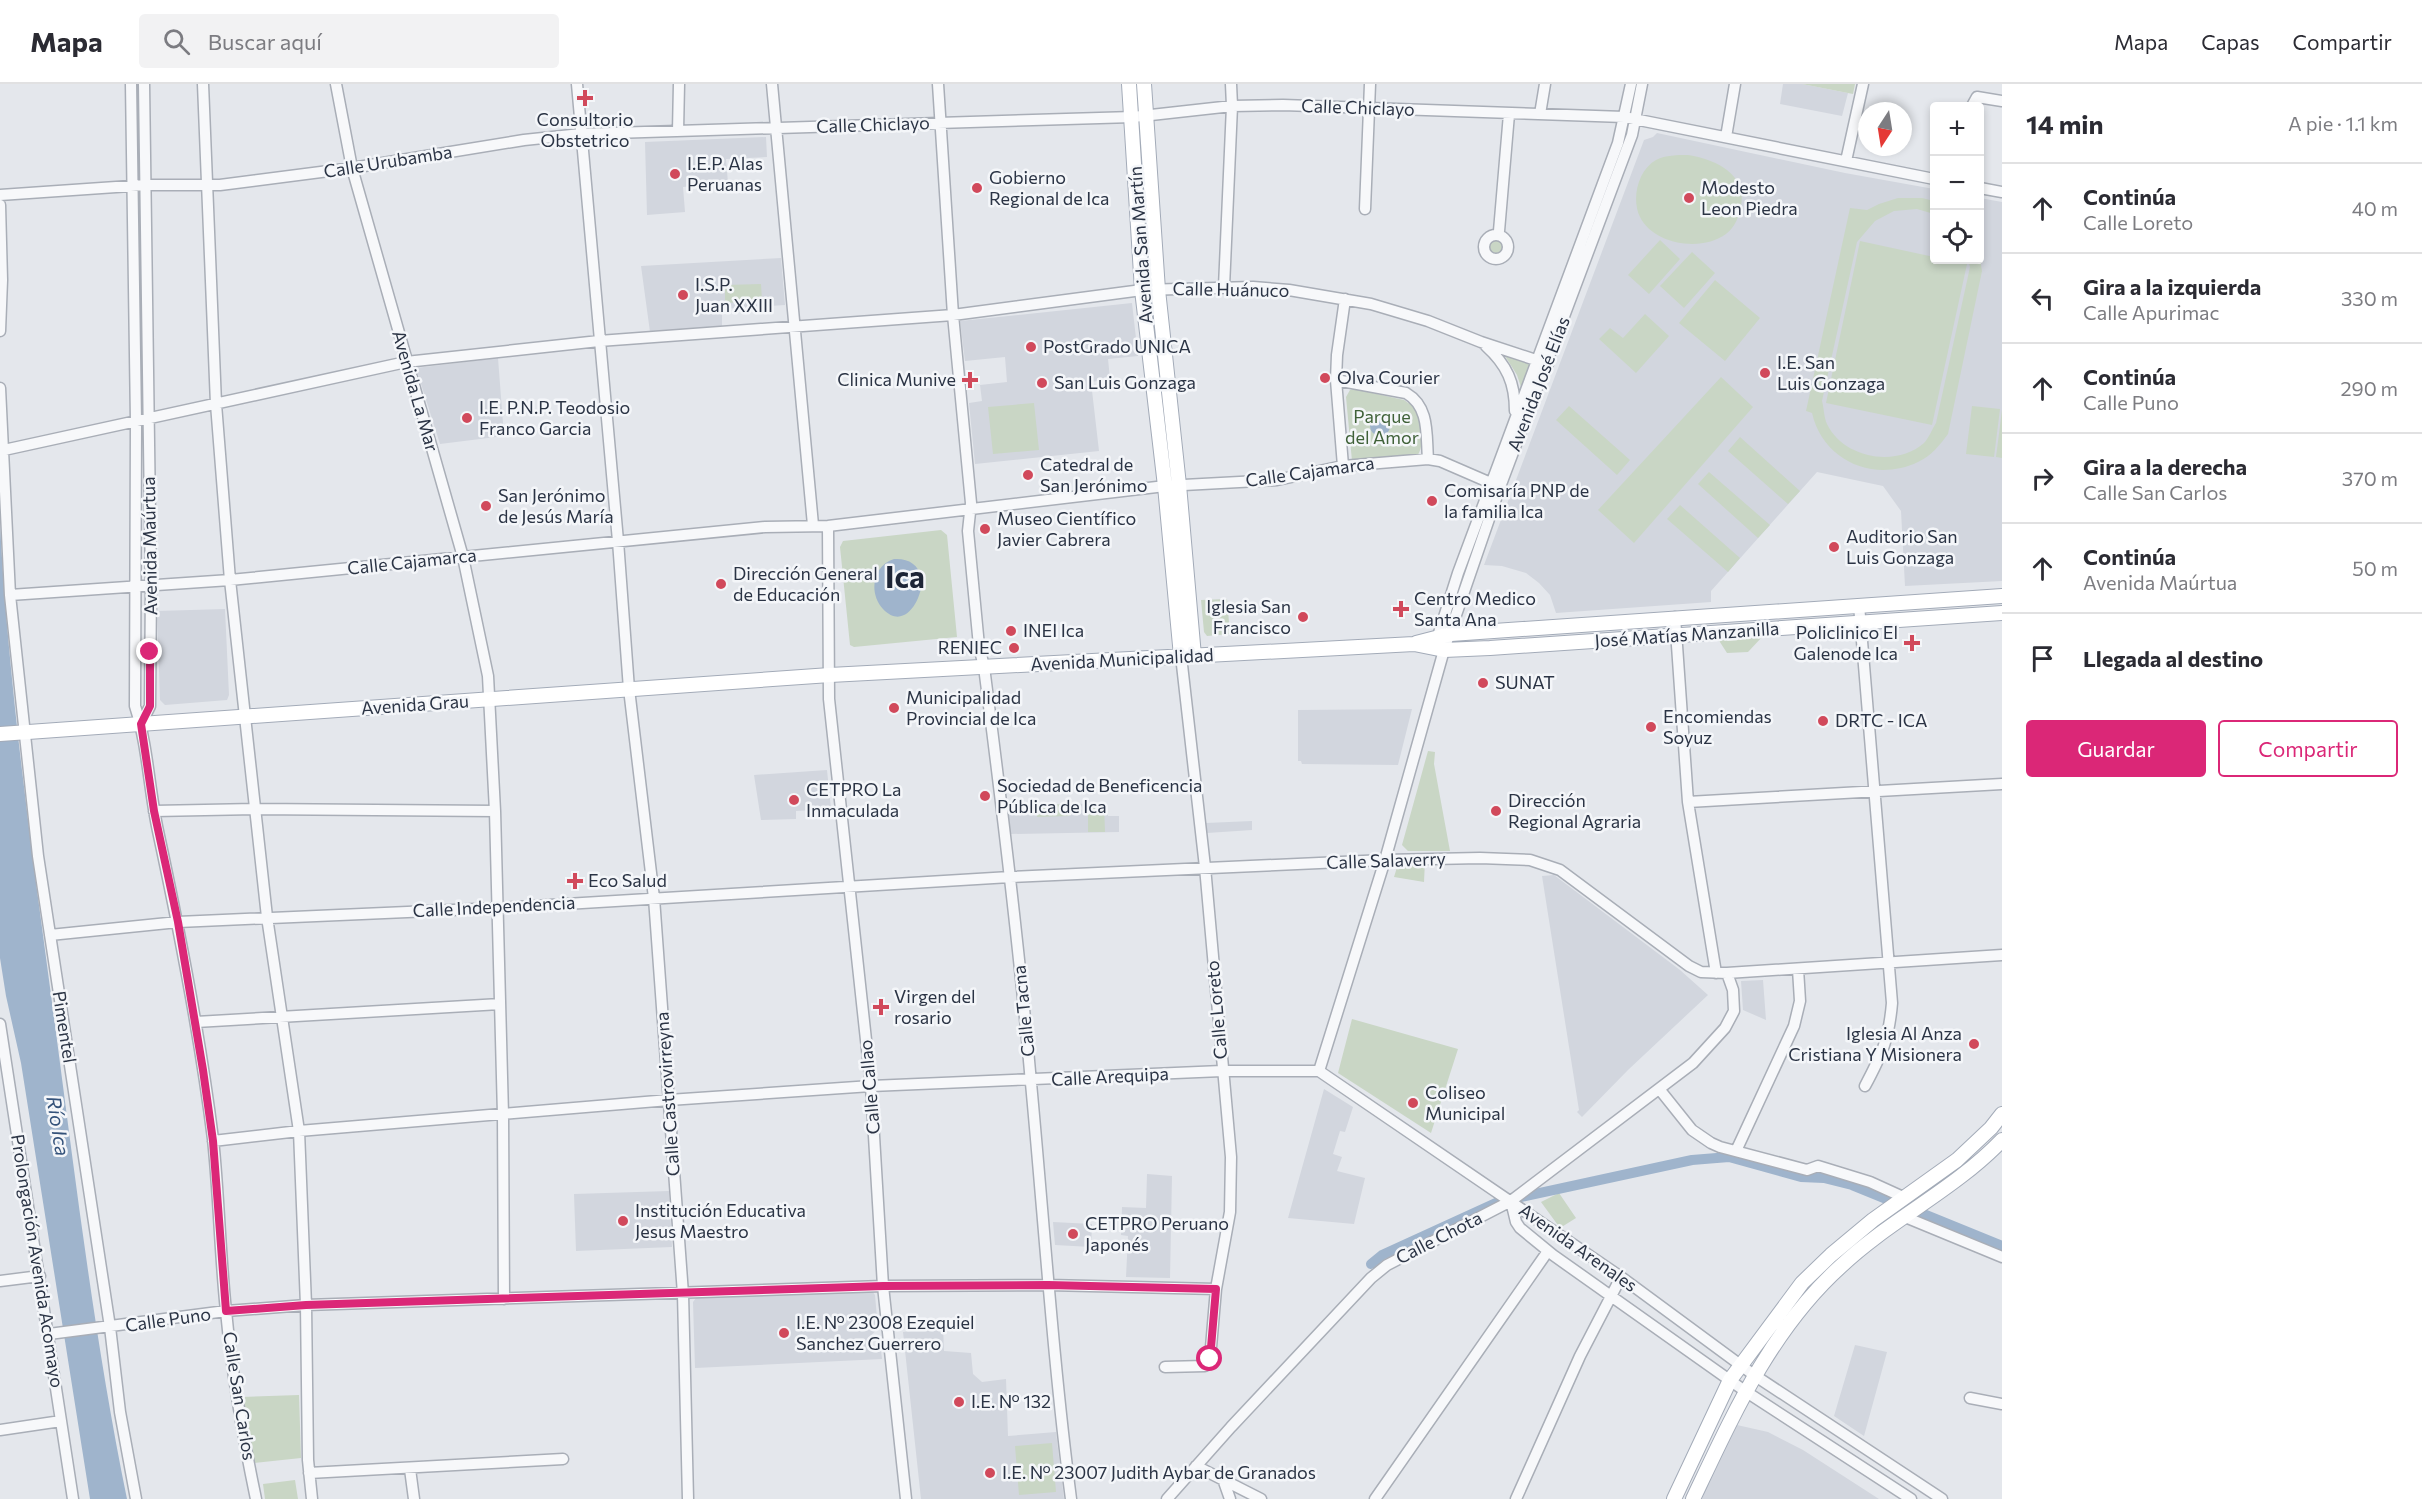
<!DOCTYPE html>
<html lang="es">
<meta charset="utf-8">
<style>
:root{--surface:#fff;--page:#f2f2f3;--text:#2b2b33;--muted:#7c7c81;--line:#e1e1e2;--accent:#db2777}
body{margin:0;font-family:Commissioner,sans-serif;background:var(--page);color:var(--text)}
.controls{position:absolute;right:18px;top:18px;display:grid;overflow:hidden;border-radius:6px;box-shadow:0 3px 9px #0003}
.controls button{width:54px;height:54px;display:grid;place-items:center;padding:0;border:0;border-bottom:2px solid var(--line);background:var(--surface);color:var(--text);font:30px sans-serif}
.compass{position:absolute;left:1858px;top:18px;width:54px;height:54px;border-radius:50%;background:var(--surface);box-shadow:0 3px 9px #0003;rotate:192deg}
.stop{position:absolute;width:18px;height:18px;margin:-14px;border:4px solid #db2777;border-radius:50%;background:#fff}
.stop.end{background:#db2777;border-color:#fff;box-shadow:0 2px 6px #0008}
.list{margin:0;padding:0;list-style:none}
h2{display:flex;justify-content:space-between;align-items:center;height:78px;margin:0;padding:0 24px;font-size:26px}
h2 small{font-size:20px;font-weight:400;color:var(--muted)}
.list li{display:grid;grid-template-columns:39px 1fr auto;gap:18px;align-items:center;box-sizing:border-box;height:90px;padding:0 24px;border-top:2px solid var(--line)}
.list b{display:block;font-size:22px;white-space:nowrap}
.list p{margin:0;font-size:20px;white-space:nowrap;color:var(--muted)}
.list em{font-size:20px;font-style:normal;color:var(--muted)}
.actions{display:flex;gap:12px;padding:18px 24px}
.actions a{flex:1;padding:14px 0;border:2px solid var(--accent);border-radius:6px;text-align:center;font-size:21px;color:var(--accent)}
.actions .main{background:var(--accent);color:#fff}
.icon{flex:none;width:33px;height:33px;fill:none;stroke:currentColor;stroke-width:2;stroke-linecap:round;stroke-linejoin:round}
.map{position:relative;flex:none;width:2002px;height:1415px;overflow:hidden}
header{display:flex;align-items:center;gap:36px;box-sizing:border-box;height:84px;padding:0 30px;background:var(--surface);border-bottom:2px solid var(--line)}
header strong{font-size:28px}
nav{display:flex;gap:33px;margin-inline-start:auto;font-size:21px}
.search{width:420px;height:54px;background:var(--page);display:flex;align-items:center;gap:15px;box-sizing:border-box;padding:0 21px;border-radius:6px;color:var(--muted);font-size:22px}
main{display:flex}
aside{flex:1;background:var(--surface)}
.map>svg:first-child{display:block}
.built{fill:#d2d6de}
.green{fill:#c9d6c5}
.water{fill:#9fb4cc}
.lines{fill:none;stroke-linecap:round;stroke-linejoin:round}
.canal{stroke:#9fb4cc;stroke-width:10}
.minor-casing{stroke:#a9aeb7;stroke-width:13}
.major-casing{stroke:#a3abb8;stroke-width:16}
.minor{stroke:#f7f8fa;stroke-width:10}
.major{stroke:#fff;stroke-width:14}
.route{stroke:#db2777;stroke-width:8}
.poi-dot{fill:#d1495b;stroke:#f4f6f9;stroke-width:2}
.labels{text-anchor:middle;stroke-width:5;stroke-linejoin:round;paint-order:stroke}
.street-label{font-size:18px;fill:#2b3445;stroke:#f4f6f9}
.poi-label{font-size:18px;fill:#2b3445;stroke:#f4f6f9;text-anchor:start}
.park-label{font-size:18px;fill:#3f6138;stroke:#f4f6f9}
.water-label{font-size:20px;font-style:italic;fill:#34527a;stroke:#f4f6f9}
.town-label{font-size:30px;font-weight:bold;fill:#1d2536;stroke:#f4f6f9}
</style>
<header>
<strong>Mapa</strong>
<div class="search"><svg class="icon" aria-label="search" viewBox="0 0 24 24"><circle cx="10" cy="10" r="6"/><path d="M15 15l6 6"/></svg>Buscar aquí</div>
<nav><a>Mapa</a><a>Capas</a><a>Compartir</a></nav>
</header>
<main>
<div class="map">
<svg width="2002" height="1415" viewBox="0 0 2002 1415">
<rect width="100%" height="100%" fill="#e4e7ec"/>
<path class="built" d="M1783,0H1802L1848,9L1842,32L1780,20Z
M1657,49L1845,89L1934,105V176H1980V114L2002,118V497L1905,502L1901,427L1883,402L1817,388L1711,507V518L1556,529L1550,511L1539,499L1526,489L1502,482L1484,481L1644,56L1653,53Z
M766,53L767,73L726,75L728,99L683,103L685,128L647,131L645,58Z
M781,174L785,221L722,225V242L650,248L641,182Z
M1132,219L1138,272L1108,275L1110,295L1091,298L1099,367L975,380L969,319L982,317L980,301L1007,298L1005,273L965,277L960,237Z
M498,274L504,352L440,360L416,284Z
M225,525L229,611L227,616L165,621L160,616L157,527Z
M1412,625L1398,681L1302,680L1301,677H1298V626Z
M827,686L831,725L796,727V735L761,736L754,691Z
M1107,719L1108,732H1119V748L1010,750L1007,722Z
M1252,737V746L1207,749L1206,739Z
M1554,791L1680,886L1708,911L1628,986L1582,1033L1577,1028L1579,1026L1542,792Z
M1763,896L1766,936L1743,926L1741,897Z
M1324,1005L1353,1023L1345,1048L1340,1047L1333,1070L1342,1073L1337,1087L1365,1094L1354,1140L1288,1134Z
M1147,1090L1172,1092L1170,1194L1126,1193L1128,1152L1121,1151L1122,1123L1146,1124Z
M669,1107L672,1163L576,1167L574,1110Z
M1053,1138L1092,1140L1091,1163L1055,1161Z
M872,1207L875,1211L878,1245L870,1252L871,1264L881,1266L882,1275L695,1284L693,1218L696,1214Z
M943,1243L944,1267L971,1269L973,1290L982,1298L1006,1295L1008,1352L1056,1348L1064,1415H921L903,1248Z
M1855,1261L1887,1268L1864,1352L1834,1332Z
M1733,1333L1737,1341L1768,1348L1803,1366L1879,1415H1702Z"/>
<path class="green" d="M1802,0H1855L1853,10Z
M1688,71C1714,75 1747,89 1741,122C1739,133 1735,143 1726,150C1702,168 1654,161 1640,133C1631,115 1638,86 1656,76C1666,71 1677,71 1688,71Z
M1898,114H1922L1934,117V130L1917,125L1894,127L1875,137L1857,158L1822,317C1824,324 1824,334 1827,340C1843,374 1896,384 1924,359C1929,354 1932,345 1936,339L1970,183L1968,176L1980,175L1982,187L1948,350C1940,361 1931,372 1918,378C1874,399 1823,377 1812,329L1806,327L1850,124L1867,126L1879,120Z
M1660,156L1680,175L1649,210L1628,191Z
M1489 163a7 7 0 1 1 14 0a7 7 0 1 1-14 0Z
M1860,157L1934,173V176L1967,180L1932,341L1826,319Z
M1692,168L1715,189L1684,224L1660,202Z
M1715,196L1760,234L1725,277L1679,239Z
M761,200L762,217L725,219V201Z
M1645,230L1669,252L1636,289L1599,255L1610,244L1623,254Z
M1505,272L1530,280L1523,302L1521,303L1517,291Z
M1721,293L1753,323L1634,459L1598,426Z
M1354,305L1404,316C1408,319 1413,321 1415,326C1422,336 1425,363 1417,372L1352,377L1346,313L1350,306Z
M1034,319L1039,366L993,370L988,323Z
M1569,322L1630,376L1617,391L1556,336Z
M1972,322L2000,325L1994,373L1966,370Z
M2002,326V374L1996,373Z
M1740,353L1800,407L1788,420L1728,367Z
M1709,388L1770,441L1758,454L1698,400Z
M1680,421L1740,474L1728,488L1667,435Z
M941,446L947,451L957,553L854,563L850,561L840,463L843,457Z
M1227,515L1230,550L1207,552L1204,548L1201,516Z
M1763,552L1748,568L1727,569L1718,555Z
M1428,667L1435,668L1434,680L1450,767H1408L1402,761Z
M1104,719L1105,748H1088V720Z
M1070,720V732L1037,733L1036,721Z
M1425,777L1424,798L1394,793L1398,780Z
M1352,935L1458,965L1431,1049L1338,989Z
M1559,1109L1576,1134L1560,1144L1541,1118Z
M299,1311L301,1374L254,1379L241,1313Z
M1052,1359L1056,1408L1019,1411L1015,1362Z
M295,1396L298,1415H265L263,1400Z"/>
<path class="water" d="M1370 342a10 10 0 1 1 20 0a10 10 0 1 1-20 0Z
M0,440C9,609 33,775 55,941C76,1100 95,1258 127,1415H90L21,979L6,912L0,874Z
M894,475C908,474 918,480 922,494C923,514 905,548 883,525C868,509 873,481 894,475Z"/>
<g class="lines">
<path class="canal" d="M1904,1123L1930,1103
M1371,1180L1382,1171L1498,1118L1692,1076L1729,1073L1801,1093L1824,1094L1852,1101L2002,1162"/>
<defs>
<path id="minor" d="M131,0L136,338L135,622C148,662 149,706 158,747C180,849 200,951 213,1055C219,1112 220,1170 226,1227C232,1290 243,1353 256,1415
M203,0L216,320L230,496L267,833L299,1047L306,1221L308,1376L312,1415
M336,0L352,84L463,473L488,592L495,727L503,1031L504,1215
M577,0L618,457L629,605L654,814L683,1210L688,1415
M772,0L813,441
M938,0L953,231L971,419L968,447L979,562L984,583C1002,722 1019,860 1031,999C1044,1138 1053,1277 1071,1415
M1972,22L1977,13L2002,17
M1540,30L1545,0
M678,47L679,0
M1726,53L1735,0
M1846,77L1863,0
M1980,104L2002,108
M0,111L145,101H220L352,84L524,56L581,50L1133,33L1232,22L1283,21L1624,33L1934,95
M0,121L2,196L0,247
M1365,125L1370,0
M1499,147L1509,30
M1484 163a12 12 0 1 1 24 0a12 12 0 1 1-24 0Z
M1224,203L1232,22L1231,0
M1486,262C1507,281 1515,299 1515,327
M1336,296L1406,309C1430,323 1426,351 1428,375
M0,304L10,511L38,772L110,1243L120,1328L136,1415
M4,366L406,278L599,257L953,231L1142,206L1253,203L1289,206L1371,220L1428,237L1481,258L1548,280
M1343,382L1336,296L1337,271L1345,215
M828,442L829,615L871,1002L883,1202L906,1415
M10,511L230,496L765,443L828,442L1165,402L1277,396L1343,382L1428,375L1440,377L1500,403
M1859,521L1892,919C1889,955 1882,970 1865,1002
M1675,533L1688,718L1716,889
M1441,560L1438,552L1458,489L1618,59L1631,0
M141,640L150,622L151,502L144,0
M1688,718L2002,700
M154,727L255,725L495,727
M50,851L178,838L498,824L1010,793L1385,776L1480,774L1530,776L1560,786L1689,882L1701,888L1727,889L2002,871
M196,938L500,920
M0,940L73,1415
M1319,987L1385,776L1444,566L1500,403L1632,51L1642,0
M1660,1006L1692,1046L1711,1059L1720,1063L1807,1086L1818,1082L1870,1098L1903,1113
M213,1057L299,1047L669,1016L871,1002L1222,987H1319L1621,1193L1754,1291L1942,1415
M1736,1067L1794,942L1800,917L1798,885
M1511,1117L1516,1138L1520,1144L1553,1171L1745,1307L1911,1415
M1905,1133L2002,1173
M0,1197L40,1192
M49,1250L226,1227L306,1221L883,1202L1048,1201L1216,1205
M1165,1283L1205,1282L1210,1275L1216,1205L1230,1128L1231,1073L1205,783L1181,572
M1970,1314L2002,1320
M0,1346L61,1337
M1196,1382L1261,1415
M410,1385L414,1415
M309,1389L563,1375
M1223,1395L1230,1415
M1167,1415L1231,1343L1371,1194L1387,1181L1511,1117L1693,979L1725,944L1734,927L1733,906L1727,889
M1375,1415L1548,1167
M1516,1415L1580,1272L1621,1193"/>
<path id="major" d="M1129,0L1142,206L1165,402L1181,572
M1144,0L1158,206L1179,401L1194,572
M1416,559L1451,550L2002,512
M0,650L830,591L1414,560L1444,566L1490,564L2002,529
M1674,1415L1730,1296L1802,1199L1831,1171L1873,1136L1957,1076L1991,1044L2002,1030
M1693,1415C1733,1331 1771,1245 1841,1182C1891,1135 1954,1106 2002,1056"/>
</defs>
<use href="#minor" class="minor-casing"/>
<use href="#major" class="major-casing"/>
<use href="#minor" class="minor"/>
<use href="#major" class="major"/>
</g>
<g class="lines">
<path class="route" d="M150,568V622L141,640L154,727L178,838L203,986L213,1057L226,1227L306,1221L883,1202L1048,1201L1216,1205L1210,1275"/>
</g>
<g class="poi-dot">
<path d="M582 5h6v6h6v6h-6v6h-6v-6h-6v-6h6z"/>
<circle cx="675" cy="90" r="6"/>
<circle cx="977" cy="104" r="6"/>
<circle cx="1689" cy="114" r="6"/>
<circle cx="683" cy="211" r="6"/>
<circle cx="1031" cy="263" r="6"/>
<circle cx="1765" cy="289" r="6"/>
<circle cx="1325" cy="294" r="6"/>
<path d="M967 287h6v6h6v6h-6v6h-6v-6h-6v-6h6z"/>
<circle cx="1042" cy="299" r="6"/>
<circle cx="467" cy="334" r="6"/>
<circle cx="1028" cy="391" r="6"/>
<circle cx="1432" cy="417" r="6"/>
<circle cx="486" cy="422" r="6"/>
<circle cx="985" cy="445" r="6"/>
<circle cx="1834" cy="463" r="6"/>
<circle cx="721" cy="500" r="6"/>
<path d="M1398 516h6v6h6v6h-6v6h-6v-6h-6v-6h6z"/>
<circle cx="1303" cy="533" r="6"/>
<circle cx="1011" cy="547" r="6"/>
<path d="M1909 550h6v6h6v6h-6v6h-6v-6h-6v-6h6z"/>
<circle cx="1014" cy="564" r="6"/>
<circle cx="1483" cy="599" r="6"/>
<circle cx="894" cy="624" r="6"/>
<circle cx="1823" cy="637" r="6"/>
<circle cx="1651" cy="643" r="6"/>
<circle cx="985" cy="712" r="6"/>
<circle cx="794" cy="716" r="6"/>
<circle cx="1496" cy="727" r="6"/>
<path d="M572 788h6v6h6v6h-6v6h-6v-6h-6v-6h6z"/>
<path d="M878 914h6v6h6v6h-6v6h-6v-6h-6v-6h6z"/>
<circle cx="1974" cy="960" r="6"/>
<circle cx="1413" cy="1019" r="6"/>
<circle cx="623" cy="1137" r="6"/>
<circle cx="1073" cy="1150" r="6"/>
<circle cx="784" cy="1249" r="6"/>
<circle cx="959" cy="1318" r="6"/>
<circle cx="990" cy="1389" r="6"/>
</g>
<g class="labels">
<g class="street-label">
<text transform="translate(1358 24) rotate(2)" y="6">Calle Chiclayo</text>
<text transform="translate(873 41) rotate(-2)" y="6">Calle Chiclayo</text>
<text transform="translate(388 78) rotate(-9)" y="6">Calle Urubamba</text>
<text transform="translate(1141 161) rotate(-94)" y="6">Avenida San Martín</text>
<text transform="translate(1231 206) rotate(1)" y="6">Calle Huánuco</text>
<text transform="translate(1539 300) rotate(-69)" y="6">Avenida José Elías</text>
<text transform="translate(415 307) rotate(74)" y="6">Avenida La Mar</text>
<text transform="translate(1310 388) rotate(-8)" y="6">Calle Cajamarca</text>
<text transform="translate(150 462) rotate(-91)" y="6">Avenida Maúrtua</text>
<text transform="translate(412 478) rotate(-6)" y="6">Calle Cajamarca</text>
<text transform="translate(1687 551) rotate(-4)" y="6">José Matías Manzanilla</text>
<text transform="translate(1122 576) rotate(-3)" y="6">Avenida Municipalidad</text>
<text transform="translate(415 621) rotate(-4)" y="6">Avenida Grau</text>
<text transform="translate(1386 777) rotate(-2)" y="6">Calle Salaverry</text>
<text transform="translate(494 823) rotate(-3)" y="6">Calle Independencia</text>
<text transform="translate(1217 926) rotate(-95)" y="6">Calle Loreto</text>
<text transform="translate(1024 927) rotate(-96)" y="6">Calle Tacna</text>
<text transform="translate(64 943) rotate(81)" y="6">Pimentel</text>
<text transform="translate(1110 993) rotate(-3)" y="6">Calle Arequipa</text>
<text transform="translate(870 1003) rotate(-95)" y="6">Calle Callao</text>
<text transform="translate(668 1010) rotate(-94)" y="6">Calle Castrovirreyna</text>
<text transform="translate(1439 1154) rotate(-27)" y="6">Calle Chota</text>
<text transform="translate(1578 1164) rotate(35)" y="6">Avenida Arenales</text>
<text transform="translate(37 1177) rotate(81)" y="6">Prolongación Avenida Acomayo</text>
<text transform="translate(168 1236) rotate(-8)" y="6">Calle Puno</text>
<text transform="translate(239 1312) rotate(81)" y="6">Calle San Carlos</text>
</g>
<g class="poi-label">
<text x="585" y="42" text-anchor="middle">Consultorio<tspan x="585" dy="21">Obstetrico</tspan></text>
<text x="687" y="86">I.E.P. Alas<tspan x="687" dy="21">Peruanas</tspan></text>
<text x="989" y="100">Gobierno<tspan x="989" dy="21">Regional de Ica</tspan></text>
<text x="1701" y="110">Modesto<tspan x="1701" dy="21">Leon Piedra</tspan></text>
<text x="695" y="207">I.S.P.<tspan x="695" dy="21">Juan XXIII</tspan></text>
<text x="1043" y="269">PostGrado UNICA</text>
<text x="1777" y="285">I.E. San<tspan x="1777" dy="21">Luis Gonzaga</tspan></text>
<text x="1337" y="300">Olva Courier</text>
<text x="956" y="302" text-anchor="end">Clinica Munive</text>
<text x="1054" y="305">San Luis Gonzaga</text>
<text x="479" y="330">I.E. P.N.P. Teodosio<tspan x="479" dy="21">Franco Garcia</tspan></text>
<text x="1040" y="387">Catedral de<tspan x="1040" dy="21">San Jerónimo</tspan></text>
<text x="1444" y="413">Comisaría PNP de<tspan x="1444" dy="21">la familia Ica</tspan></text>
<text x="498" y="418">San Jerónimo<tspan x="498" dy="21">de Jesús María</tspan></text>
<text x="997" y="441">Museo Científico<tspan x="997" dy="21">Javier Cabrera</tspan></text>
<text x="1846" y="459">Auditorio San<tspan x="1846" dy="21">Luis Gonzaga</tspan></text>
<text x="733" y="496">Dirección General<tspan x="733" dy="21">de Educación</tspan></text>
<text x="1414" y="521">Centro Medico<tspan x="1414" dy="21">Santa Ana</tspan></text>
<text x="1291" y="529" text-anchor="end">Iglesia San<tspan x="1291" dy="21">Francisco</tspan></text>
<text x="1023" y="553">INEI Ica</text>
<text x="1898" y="555" text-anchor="end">Policlinico El<tspan x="1898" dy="21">Galenode Ica</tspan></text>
<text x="1002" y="570" text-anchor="end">RENIEC</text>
<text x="1495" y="605">SUNAT</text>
<text x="906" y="620">Municipalidad<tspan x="906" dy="21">Provincial de Ica</tspan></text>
<text x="1663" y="639">Encomiendas<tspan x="1663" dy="21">Soyuz</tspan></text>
<text x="1835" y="643">DRTC - ICA</text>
<text x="997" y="708">Sociedad de Beneficencia<tspan x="997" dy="21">Pública de Ica</tspan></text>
<text x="806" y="712">CETPRO La<tspan x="806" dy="21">Inmaculada</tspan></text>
<text x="1508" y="723">Dirección<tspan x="1508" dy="21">Regional Agraria</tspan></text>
<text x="588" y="803">Eco Salud</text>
<text x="894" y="919">Virgen del<tspan x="894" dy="21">rosario</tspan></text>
<text x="1962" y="956" text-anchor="end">Iglesia Al Anza<tspan x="1962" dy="21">Cristiana Y Misionera</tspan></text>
<text x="1425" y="1015">Coliseo<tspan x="1425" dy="21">Municipal</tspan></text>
<text x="635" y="1133">Institución Educativa<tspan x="635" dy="21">Jesus Maestro</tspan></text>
<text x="1085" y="1146">CETPRO Peruano<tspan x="1085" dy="21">Japonés</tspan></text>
<text x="796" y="1245">I.E. Nº 23008 Ezequiel<tspan x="796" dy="21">Sanchez Guerrero</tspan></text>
<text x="971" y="1324">I.E. Nº 132</text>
<text x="1002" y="1395">I.E. Nº 23007 Judith Aybar de Granados</text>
</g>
<g class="park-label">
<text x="1382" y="339">Parque<tspan x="1382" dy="21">del Amor</tspan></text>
</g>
<g class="water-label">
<text transform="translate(58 1042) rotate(81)" y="7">Río Ica</text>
</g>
<g class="town-label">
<text x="905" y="504">Ica</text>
</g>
</g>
</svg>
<div class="controls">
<button>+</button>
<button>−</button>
<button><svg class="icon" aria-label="locate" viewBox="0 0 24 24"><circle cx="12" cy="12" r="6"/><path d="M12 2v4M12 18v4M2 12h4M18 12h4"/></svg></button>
</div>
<svg class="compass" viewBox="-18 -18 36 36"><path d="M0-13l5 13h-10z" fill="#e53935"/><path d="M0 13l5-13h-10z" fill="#7c7c81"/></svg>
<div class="stop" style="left:1210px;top:1275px"></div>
<div class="stop end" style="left:150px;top:568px"></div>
</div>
<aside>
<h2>14 min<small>A pie · 1.1 km</small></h2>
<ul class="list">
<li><svg class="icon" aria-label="ahead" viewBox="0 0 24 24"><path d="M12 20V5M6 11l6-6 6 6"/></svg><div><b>Continúa</b><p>Calle Loreto</p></div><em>40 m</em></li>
<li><svg class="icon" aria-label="left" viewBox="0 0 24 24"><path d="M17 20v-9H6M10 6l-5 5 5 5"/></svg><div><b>Gira a la izquierda</b><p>Calle Apurimac</p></div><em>330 m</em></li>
<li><svg class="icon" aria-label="ahead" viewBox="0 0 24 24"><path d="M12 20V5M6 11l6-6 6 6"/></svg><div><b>Continúa</b><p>Calle Puno</p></div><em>290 m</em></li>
<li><svg class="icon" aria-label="right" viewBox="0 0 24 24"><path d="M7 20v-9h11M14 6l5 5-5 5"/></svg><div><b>Gira a la derecha</b><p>Calle San Carlos</p></div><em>370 m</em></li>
<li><svg class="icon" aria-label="ahead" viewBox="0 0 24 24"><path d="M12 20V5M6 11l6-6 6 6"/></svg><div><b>Continúa</b><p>Avenida Maúrtua</p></div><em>50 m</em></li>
<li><svg class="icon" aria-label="arrive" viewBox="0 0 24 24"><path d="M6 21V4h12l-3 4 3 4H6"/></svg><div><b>Llegada al destino</b></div></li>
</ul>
<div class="actions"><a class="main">Guardar</a><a>Compartir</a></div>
</aside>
</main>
